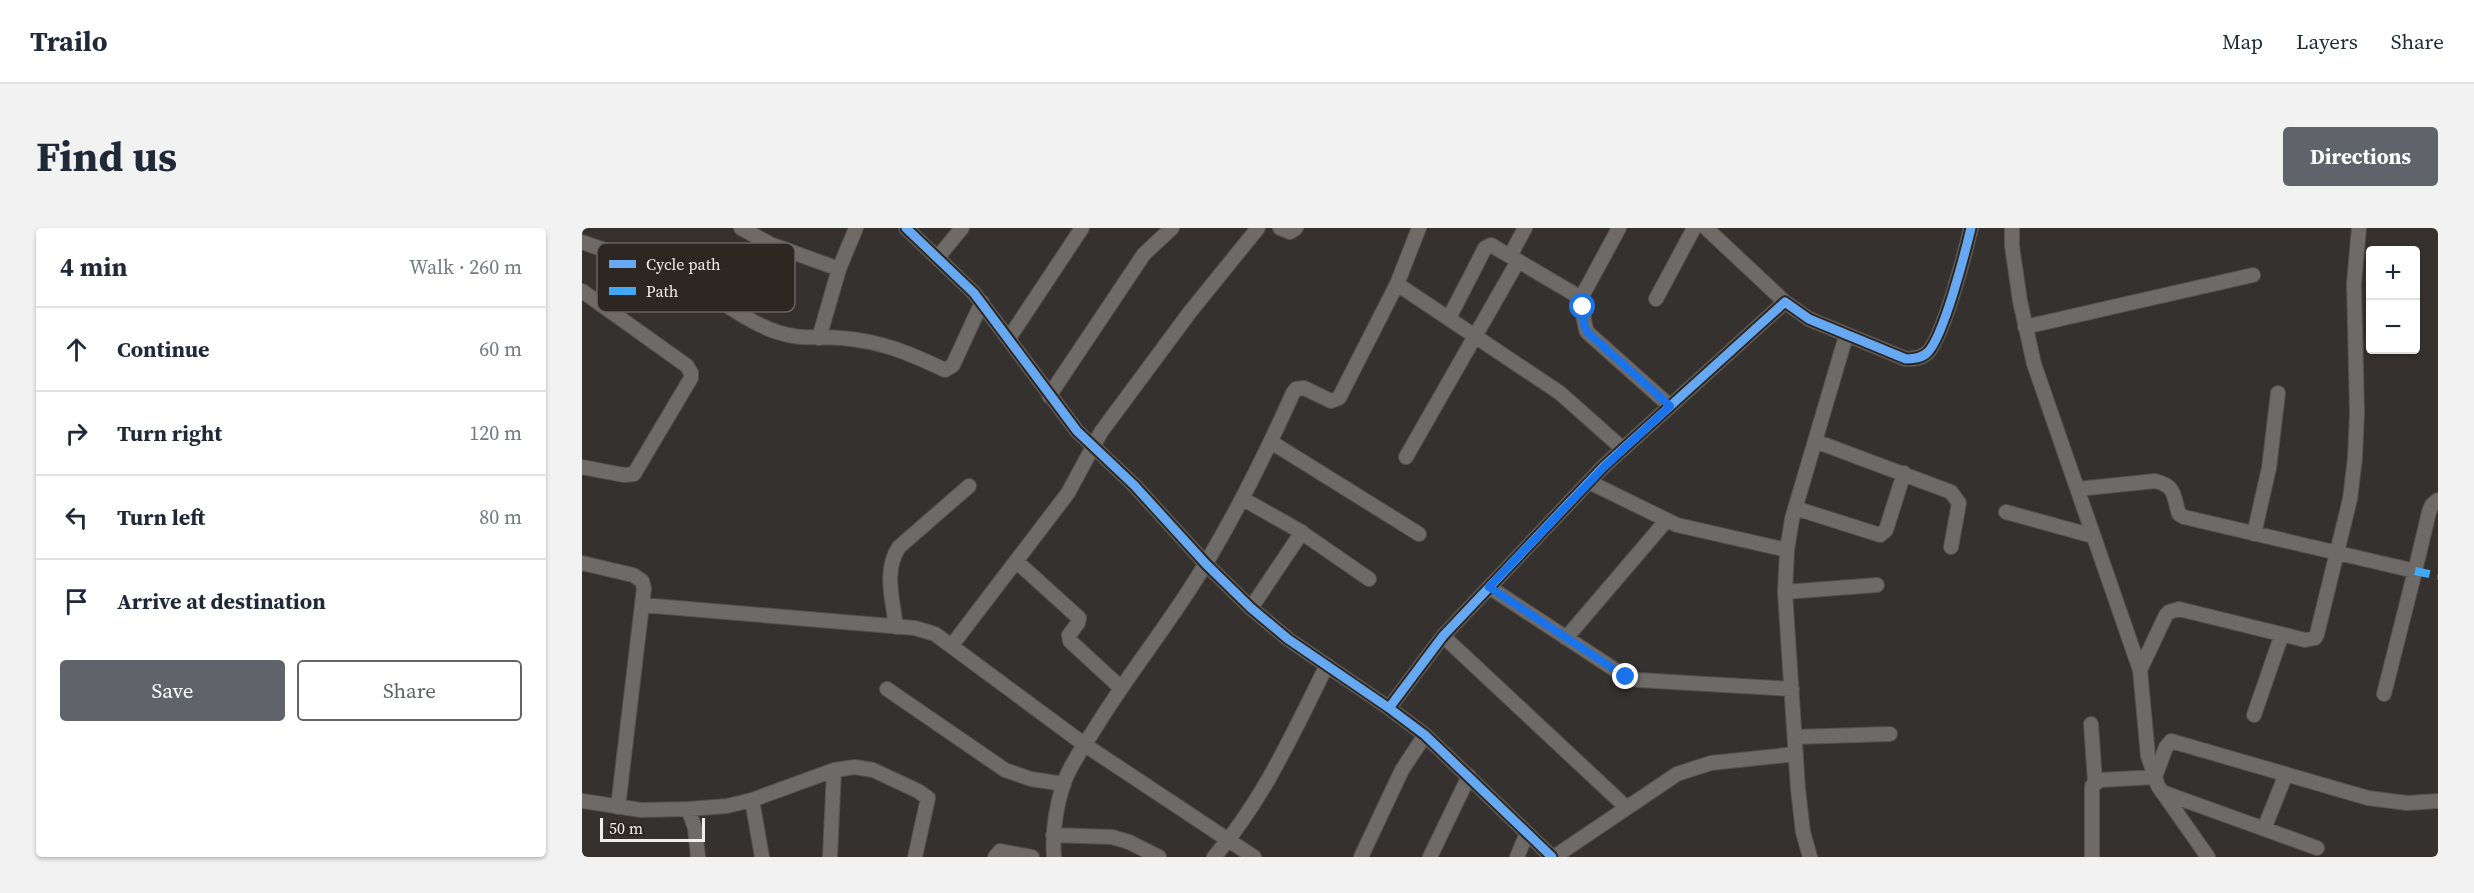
<!DOCTYPE html>
<meta charset="utf-8">
<style>
:root{--surface:#fff;--page:#f2f2f3;--text:#1f2937;--muted:#747a83;--line:#e0e1e3;--accent:#60646a}
body{margin:0;font-family:"Source Serif 4",serif;background:var(--page);color:var(--text)}
.controls{position:absolute;right:18px;top:18px;display:grid;overflow:hidden;border-radius:6px;box-shadow:0 2px 4px #0004}
.controls button{width:54px;height:54px;display:grid;place-items:center;padding:0;border:0;border-bottom:2px solid var(--line);background:var(--surface);color:var(--text);font:30px sans-serif}
.scale{position:absolute;left:18px;bottom:15px;width:105px;box-sizing:border-box;padding-left:6px;border:3px solid #f2ede9;border-top:0;font-size:16px;line-height:21px;white-space:nowrap;color:#f2ede9;-webkit-text-stroke:4px #2e2721;paint-order:stroke}
.stop{position:absolute;width:18px;height:18px;margin:-14px;border:4px solid #1a73e8;border-radius:50%;background:#fff}
.stop.end{background:#1a73e8;border-color:#fff;box-shadow:0 2px 6px #0008}
.list{margin:0;padding:0;list-style:none}
h2{display:flex;justify-content:space-between;align-items:center;height:78px;margin:0;padding:0 24px;font-size:26px}
h2 small{font-size:20px;font-weight:400;color:var(--muted)}
.list li{display:grid;grid-template-columns:39px 1fr auto;gap:18px;align-items:center;box-sizing:border-box;height:84px;padding:0 24px;border-top:2px solid var(--line)}
.list b{display:block;font-size:22px;white-space:nowrap}
.list em{font-size:20px;font-style:normal;color:var(--muted)}
.actions{display:flex;gap:12px;padding:18px 24px}
.actions a{flex:1;padding:14px 0;border:2px solid var(--accent);border-radius:6px;text-align:center;font-size:21px;color:var(--accent)}
.actions .main{background:var(--accent);color:#fff}
.icon{flex:none;width:33px;height:33px;fill:none;stroke:currentColor;stroke-width:2;stroke-linecap:round;stroke-linejoin:round}
.map{position:relative;flex:none;width:1856px;height:629px;overflow:hidden;border-radius:6px}
header{display:flex;align-items:center;gap:36px;box-sizing:border-box;height:84px;padding:0 30px;background:var(--surface);border-bottom:2px solid var(--line)}
header strong{font-size:28px}
nav{display:flex;gap:33px;margin-inline-start:auto;font-size:21px}
.intro{display:flex;align-items:center;justify-content:space-between;box-sizing:border-box;height:144px;padding:0 36px}
h1{margin:0;font-size:42px}
.button{padding:15px 27px;border-radius:6px;background:var(--accent);color:#fff;font-size:21px;font-weight:700}
main{display:flex;gap:36px;padding:0 36px}
aside{flex:1;background:var(--surface);border-radius:6px;box-shadow:0 2px 4px #0004}
.map>svg:first-child{display:block}
.lines{fill:none;stroke-linecap:round;stroke-linejoin:round}
.minor-casing{stroke:#54504d;stroke-width:16}
.minor{stroke:#6d6a67;stroke-width:14}
.quiet{stroke:#3fa9f5;stroke-width:8;stroke-dasharray:15 8;stroke-linecap:butt}
.cycleway-casing{stroke:#2e2721;stroke-width:13}
.cycleway{stroke:#66a8f1;stroke-width:9}
.route{stroke:#1a73e8;stroke-width:8}
.key{fill:#2e2721;stroke:#69625d;stroke-width:1.5}
.key-label{font-size:16px;fill:#f2ede9}
</style>
<header>
<strong>Trailo</strong>
<nav><a>Map</a><a>Layers</a><a>Share</a></nav>
</header>
<div class="intro"><h1>Find us</h1><a class="button">Directions</a></div>
<main>
<aside>
<h2>4 min<small>Walk · 260 m</small></h2>
<ul class="list">
<li><svg class="icon" aria-label="ahead" viewBox="0 0 24 24"><path d="M12 20V5M6 11l6-6 6 6"/></svg><div><b>Continue</b></div><em>60 m</em></li>
<li><svg class="icon" aria-label="right" viewBox="0 0 24 24"><path d="M7 20v-9h11M14 6l5 5-5 5"/></svg><div><b>Turn right</b></div><em>120 m</em></li>
<li><svg class="icon" aria-label="left" viewBox="0 0 24 24"><path d="M17 20v-9H6M10 6l-5 5 5 5"/></svg><div><b>Turn left</b></div><em>80 m</em></li>
<li><svg class="icon" aria-label="arrive" viewBox="0 0 24 24"><path d="M6 21V4h12l-3 4 3 4H6"/></svg><div><b>Arrive at destination</b></div></li>
</ul>
<div class="actions"><a class="main">Save</a><a>Share</a></div>
</aside>
<div class="map">
<svg width="1856" height="629" viewBox="0 0 1856 629">
<rect width="100%" height="100%" fill="#35312e"/>
<g class="lines">
<defs>
<path id="minor" d="M159,0L188,16L257,41
M324,0L392,65L495,203L552,257L624,336L669,380L706,411L807,480L843,507L970,629
M698,0L708,4L714,0
M1124,0L1203,74
M1430,0V18L1438,73L1452,136L1558,442L1566,528L1576,558L1626,629
M0,14C34,26 71,37 103,53C135,68 162,93 195,104C218,112 236,108 259,110C299,113 327,125 363,142L371,137L400,74
M928,28L943,0
M356,29L380,0
M815,56L978,165L1041,221
M0,63L105,138L109,145V150L52,246L42,247L0,239
M1074,71L1112,0
M998,72L1037,0
M867,90L903,20L909,17L994,67C1003,78 1000,91 1005,104L1088,178
M1443,99L1671,47
M237,110L257,41L274,0
M427,110L500,0
M467,168L562,26L590,0
M1233,213L1369,264L1377,275L1369,319
M689,214L837,306
M824,229L936,33
M1007,254L1095,297L1205,322
M1496,261L1573,253C1595,258 1591,269 1597,286L1602,289L1833,343L1847,284L1850,277L1856,272
M661,271L716,302L787,351
M1213,280L1298,307L1304,302L1322,245
M1424,284L1511,308
M1672,306L1687,240L1696,165
M434,333L497,390L496,395L487,407L488,413L539,460
M0,335L51,347L60,353L62,360L36,579
M907,359L1044,449L1056,452L1210,461
M1203,364L1295,357
M60,377L333,400L353,406L503,517L672,629
M669,380L720,304
M314,399C311,372 301,343 317,319L387,258
M861,408L1045,580
M984,410L1084,293
M370,417L486,265L519,204L608,84L676,0
M1558,442L1584,387L1587,384L1597,381L1723,412L1733,410L1735,406L1768,271L1773,230L1775,185L1772,55L1777,0
M305,461L423,542L449,551L482,556
M1802,466L1833,343
M807,480L861,408L1021,239L1203,74L1227,91L1324,131C1333,131 1340,130 1346,124C1362,107 1383,25 1389,0
M1672,487L1700,406
M1509,496L1513,554
M1213,509L1308,506
M1580,564L1735,620
M170,572L180,629
M0,573L59,582L106,581L145,578L170,572L252,542L273,539L291,542L336,563L346,570L333,629
M106,581L113,600L116,629
M1682,601L1704,546
M471,607L530,609L547,614L577,629
M248,629L252,542
M413,629L418,623L450,629
M472,629C470,605 474,580 481,557C488,537 501,519 512,502C547,444 590,393 624,335C657,280 685,223 711,165L714,161L722,160L749,173L757,170L815,56L837,0
M632,629C681,573 712,503 745,437
M779,629L820,542L843,507
M848,629L887,548
M935,629L945,605
M972,629L1095,546L1129,535L1214,526
M1228,629L1221,604L1216,561L1203,364L1205,322L1210,291L1264,108
M1510,629V558L1518,552L1573,549L1584,519L1589,513L1786,570L1825,575L1856,573"/>
</defs>
<use href="#minor" class="minor-casing"/>
<use href="#minor" class="minor"/>
<path class="quiet" d="M1833,343L1856,348"/>
<defs>
<path id="cycleway" d="M324,0L392,65L495,203L552,257L624,336L669,380L706,411L807,480L843,507L970,629
M807,480L861,408L1021,239L1203,74L1227,91L1324,131C1333,131 1340,130 1346,124C1362,107 1383,25 1389,0"/>
</defs>
<use href="#cycleway" class="cycleway-casing"/>
<use href="#cycleway" class="cycleway"/>
</g>
<g class="lines">
<path class="route" d="M1001,79L1002,96L1005,104L1088,178L1022,239L907,359L1044,449"/>
</g>
<rect x="15" y="15" width="198" height="69" rx="9" class="key"/>
<rect x="27" y="32" width="27" height="8" fill="#66a8f1"/>
<rect x="27" y="59" width="27" height="8" fill="#3fa9f5"/>
<g class="key-label">
<text x="64" y="42">Cycle path</text>
<text x="64" y="69">Path</text>
</g>
</svg>
<div class="controls">
<button>+</button>
<button>−</button>
</div>
<div class="scale">50 m</div>
<div class="stop" style="left:1001px;top:79px"></div>
<div class="stop end" style="left:1044px;top:449px"></div>
</div>
</main>
